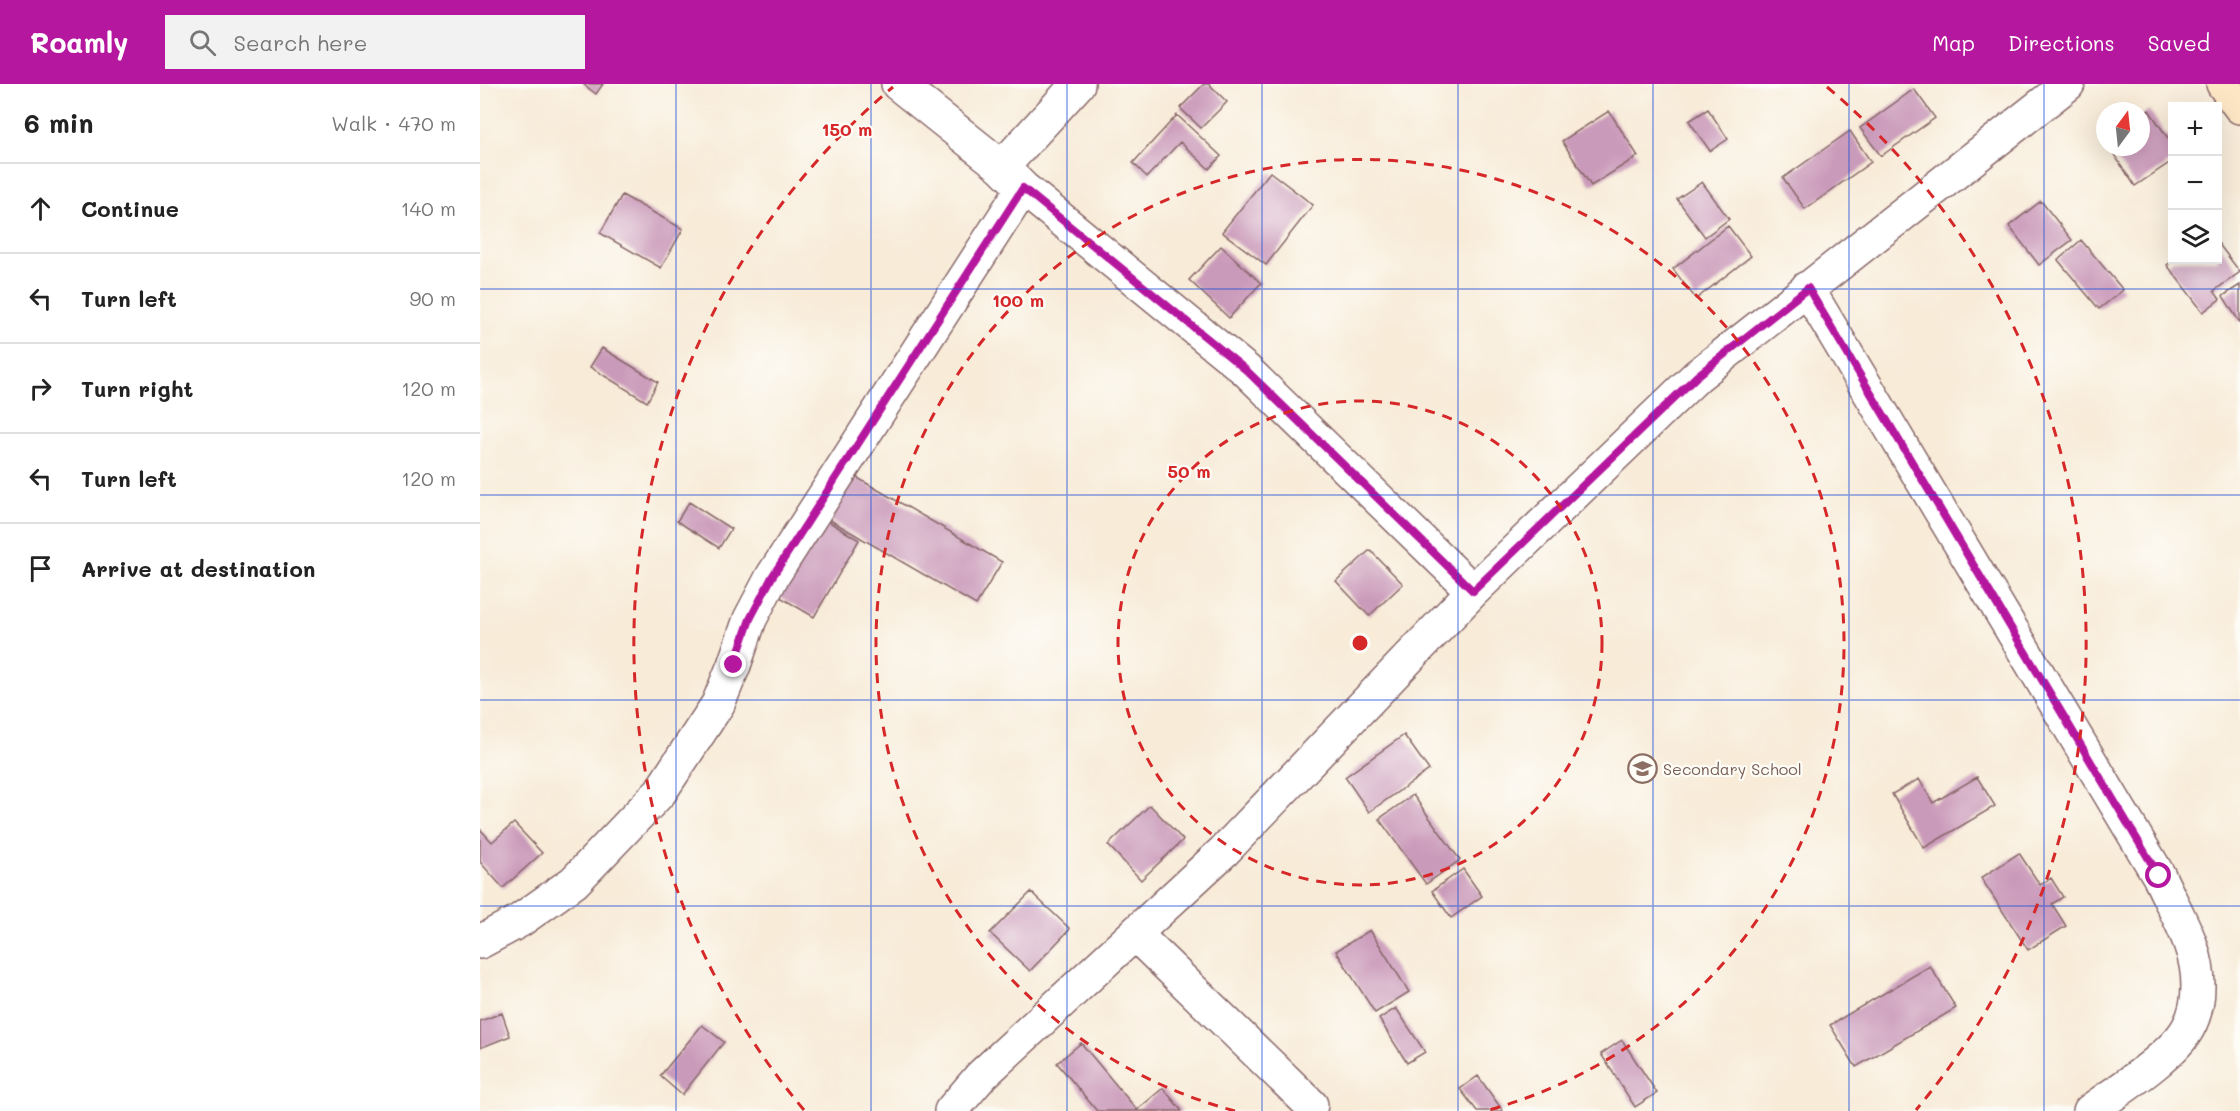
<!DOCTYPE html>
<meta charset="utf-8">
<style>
:root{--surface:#fff;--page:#f2f2f2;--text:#222;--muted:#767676;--line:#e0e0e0;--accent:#b5179e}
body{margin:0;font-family:Mali,sans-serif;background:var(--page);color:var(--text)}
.controls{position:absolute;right:18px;top:18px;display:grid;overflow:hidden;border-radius:0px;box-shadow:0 6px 24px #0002}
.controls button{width:54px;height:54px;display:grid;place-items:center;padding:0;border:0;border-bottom:2px solid var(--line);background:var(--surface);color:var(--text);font:30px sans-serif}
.compass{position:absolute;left:1616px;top:18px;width:54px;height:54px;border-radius:50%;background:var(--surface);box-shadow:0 6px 24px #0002;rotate:15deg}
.stop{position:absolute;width:18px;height:18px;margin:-14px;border:4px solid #b5179e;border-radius:50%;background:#fff}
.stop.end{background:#b5179e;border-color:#fff;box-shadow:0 2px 6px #0008}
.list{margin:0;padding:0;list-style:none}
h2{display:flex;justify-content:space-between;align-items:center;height:78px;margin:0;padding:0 24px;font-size:26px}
h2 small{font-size:20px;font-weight:400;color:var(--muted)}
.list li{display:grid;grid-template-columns:39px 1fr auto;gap:18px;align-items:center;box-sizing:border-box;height:90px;padding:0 24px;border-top:2px solid var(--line)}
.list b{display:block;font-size:22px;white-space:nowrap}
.list em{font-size:20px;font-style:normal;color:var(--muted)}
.icon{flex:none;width:33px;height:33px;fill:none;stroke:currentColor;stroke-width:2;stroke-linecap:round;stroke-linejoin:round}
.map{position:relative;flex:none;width:1760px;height:1027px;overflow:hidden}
header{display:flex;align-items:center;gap:36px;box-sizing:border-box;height:84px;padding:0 30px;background:var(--accent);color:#fff}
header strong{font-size:28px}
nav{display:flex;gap:33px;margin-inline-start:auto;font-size:21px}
.search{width:420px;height:54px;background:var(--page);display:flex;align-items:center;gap:15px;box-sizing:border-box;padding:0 21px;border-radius:0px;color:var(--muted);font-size:22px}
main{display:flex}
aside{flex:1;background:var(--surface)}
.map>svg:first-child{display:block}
.building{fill:#ca9aba}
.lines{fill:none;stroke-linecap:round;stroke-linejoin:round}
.minor-casing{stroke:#876668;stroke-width:36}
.secondary-casing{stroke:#876668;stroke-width:36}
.minor{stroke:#fff;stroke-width:33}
.secondary{stroke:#fce6c4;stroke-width:33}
.route{stroke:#b5179e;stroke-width:8}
.grid{fill:none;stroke:#1d4ed8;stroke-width:1.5;stroke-opacity:0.55}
.ring{fill:none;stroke:#d62828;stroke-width:3;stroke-dasharray:10 8}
.labels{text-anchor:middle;stroke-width:4.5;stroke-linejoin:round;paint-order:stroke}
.education-label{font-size:16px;fill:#785e54;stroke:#fdfcf7;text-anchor:start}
.centre{fill:#d62828;stroke:#fdfcf7;stroke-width:3}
.ring-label{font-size:18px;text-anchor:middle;font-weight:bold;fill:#d62828;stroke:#fdfcf7;stroke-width:4.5;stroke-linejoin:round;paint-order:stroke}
</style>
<header>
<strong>Roamly</strong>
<div class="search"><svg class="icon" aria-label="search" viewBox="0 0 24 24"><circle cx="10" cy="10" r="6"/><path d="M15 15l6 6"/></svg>Search here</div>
<nav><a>Map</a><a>Directions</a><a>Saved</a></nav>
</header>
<main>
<aside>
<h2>6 min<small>Walk · 470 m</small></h2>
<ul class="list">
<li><svg class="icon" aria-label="ahead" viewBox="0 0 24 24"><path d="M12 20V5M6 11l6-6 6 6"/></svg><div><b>Continue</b></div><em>140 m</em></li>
<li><svg class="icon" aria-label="left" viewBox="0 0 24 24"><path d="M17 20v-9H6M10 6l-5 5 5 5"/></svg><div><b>Turn left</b></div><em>90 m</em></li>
<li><svg class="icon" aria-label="right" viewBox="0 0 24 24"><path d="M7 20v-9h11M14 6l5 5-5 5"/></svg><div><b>Turn right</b></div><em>120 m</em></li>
<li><svg class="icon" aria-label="left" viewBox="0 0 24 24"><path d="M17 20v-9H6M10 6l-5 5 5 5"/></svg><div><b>Turn left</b></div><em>120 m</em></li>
<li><svg class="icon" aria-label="arrive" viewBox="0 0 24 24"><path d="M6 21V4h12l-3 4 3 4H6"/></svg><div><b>Arrive at destination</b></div></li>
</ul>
</aside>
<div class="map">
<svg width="1760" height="1027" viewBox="0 0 1760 1027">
<rect width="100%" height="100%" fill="#fdfcf7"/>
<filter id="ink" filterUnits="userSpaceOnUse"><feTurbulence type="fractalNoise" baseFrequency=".0167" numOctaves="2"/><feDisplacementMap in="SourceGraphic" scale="12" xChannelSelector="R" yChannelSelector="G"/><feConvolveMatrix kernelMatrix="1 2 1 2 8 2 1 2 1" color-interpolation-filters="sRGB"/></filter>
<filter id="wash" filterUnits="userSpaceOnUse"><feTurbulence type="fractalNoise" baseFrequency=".008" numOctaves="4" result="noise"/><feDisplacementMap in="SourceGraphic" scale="24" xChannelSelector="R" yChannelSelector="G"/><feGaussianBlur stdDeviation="1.35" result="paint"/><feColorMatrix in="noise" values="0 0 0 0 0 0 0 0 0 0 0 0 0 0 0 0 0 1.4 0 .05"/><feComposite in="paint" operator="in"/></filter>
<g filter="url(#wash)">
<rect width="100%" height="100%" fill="#f8ebd8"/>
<g id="blocks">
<path class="building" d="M103,0H123L116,10Z
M724,0H729L747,18L721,44L700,24Z
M1434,5L1455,34L1401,72L1380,44Z
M1228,25L1248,55L1230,67L1209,37Z
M1669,26L1692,60V77L1655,102L1629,63H1661V32Z
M1129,27L1158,72L1111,102L1082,57Z
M697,31L741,72L729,85L700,58L667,93L653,79Z
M1370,47L1391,78L1325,125L1303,94Z
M790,88L833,121L786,181L742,148Z
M1222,98L1249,135L1225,153L1197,115Z
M142,111L203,145L181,184L120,149Z
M1561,117L1592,156L1559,181L1529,142Z
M1248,142L1271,172L1216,215L1193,185Z
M1601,156L1643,206L1619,225L1578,176Z
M1738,159L1760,188L1734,207L1740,215L1723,228L1687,181L1694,176H1738Z
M741,162L781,199L749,234L709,196Z
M1760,201V239L1743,212Z
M122,264L178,298L167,318L110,283Z
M369,389L522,478L496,521L343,432Z
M209,418L251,445L239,464L197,437Z
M341,433L379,456L334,533L295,510Z
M890,466L923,500L889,532L856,497Z
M924,651L949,686L889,728L865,693Z
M1497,693L1515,722L1444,764L1412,710L1439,695L1453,719Z
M933,711L980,776L946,800L899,735Z
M670,721L703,756L661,796L628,761Z
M34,739L62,769L23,804L0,778V745L12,758Z
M1539,769L1560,801L1571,794L1583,813L1572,820L1586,842L1548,866L1501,794Z
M983,785L1002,812L971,834L952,807Z
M551,808L590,845L550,887L510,849Z
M890,846L929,908L895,929L856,867Z
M1450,882L1476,924L1376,983L1350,941Z
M916,924L945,968L927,979L899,935Z
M22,929L30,952L0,964V937Z
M222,941L244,958L202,1011L180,992Z
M1142,956L1177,1009L1155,1023L1121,970Z
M601,959L657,1026L683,1004L702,1027H617L577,979Z
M998,992L1023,1027H997L980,1005Z"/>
</g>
</g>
<g filter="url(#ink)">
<use href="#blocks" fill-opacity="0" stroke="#876668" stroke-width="1.5"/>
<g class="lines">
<defs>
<path id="minor" d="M418,0L522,83L543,104L766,286L993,507
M522,83L598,0
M1327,204L1679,792C1689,815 1702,837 1710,859C1720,886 1722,919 1708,944C1693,972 1637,1007 1610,1027
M655,850L831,1021
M0,858L39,837L94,798L180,708L238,620L254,581L270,535L292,493L543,104
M471,1027L501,992L744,767L993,507L1217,292L1588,0"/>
<path id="secondary" d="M1743,0L1760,23"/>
</defs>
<use href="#minor" class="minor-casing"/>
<use href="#secondary" class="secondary-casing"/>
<use href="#minor" class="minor"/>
<use href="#secondary" class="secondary"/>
</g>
</g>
<g class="lines" filter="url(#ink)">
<path class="route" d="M254,581L270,535L292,493L543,104L766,286L993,507L1217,292L1328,204L1679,792"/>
</g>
<path class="grid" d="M196,0V1027M391,0V1027M587,0V1027M782,0V1027M978,0V1027M1173,0V1027M1369,0V1027M1564,0V1027M0,205H1760M0,411H1760M0,616H1760M0,822H1760"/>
<g class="ring">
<circle cx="880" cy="559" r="242"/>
<path d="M755 1027A484 484 0 1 1 1005 1027"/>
<path d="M324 1026A726 726 0 0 1 413 3M1347 3A726 726 0 0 1 1436 1026"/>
</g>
<defs>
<symbol id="school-ring" viewBox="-11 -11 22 22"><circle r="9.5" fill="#fdfcf7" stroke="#8d6e63" stroke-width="1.5"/><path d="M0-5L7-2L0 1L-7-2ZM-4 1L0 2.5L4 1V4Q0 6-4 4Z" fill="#8d6e63"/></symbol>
</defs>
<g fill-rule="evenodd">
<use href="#school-ring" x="1146" y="668" width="33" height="33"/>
</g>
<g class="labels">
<g class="education-label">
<text x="1183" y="691">Secondary School</text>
</g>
</g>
<circle cx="880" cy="559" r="9" class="centre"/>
<g class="ring-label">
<text x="367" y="52">150 m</text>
<text x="538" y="223">100 m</text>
<text x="709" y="394">50 m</text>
</g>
</svg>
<div class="controls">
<button>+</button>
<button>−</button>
<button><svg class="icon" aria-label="layers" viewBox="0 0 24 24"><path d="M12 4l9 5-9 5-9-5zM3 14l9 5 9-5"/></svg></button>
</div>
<svg class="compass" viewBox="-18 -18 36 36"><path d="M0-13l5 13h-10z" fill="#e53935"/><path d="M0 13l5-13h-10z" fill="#767676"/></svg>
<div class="stop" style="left:1679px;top:792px"></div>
<div class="stop end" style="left:254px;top:581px"></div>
</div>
</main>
